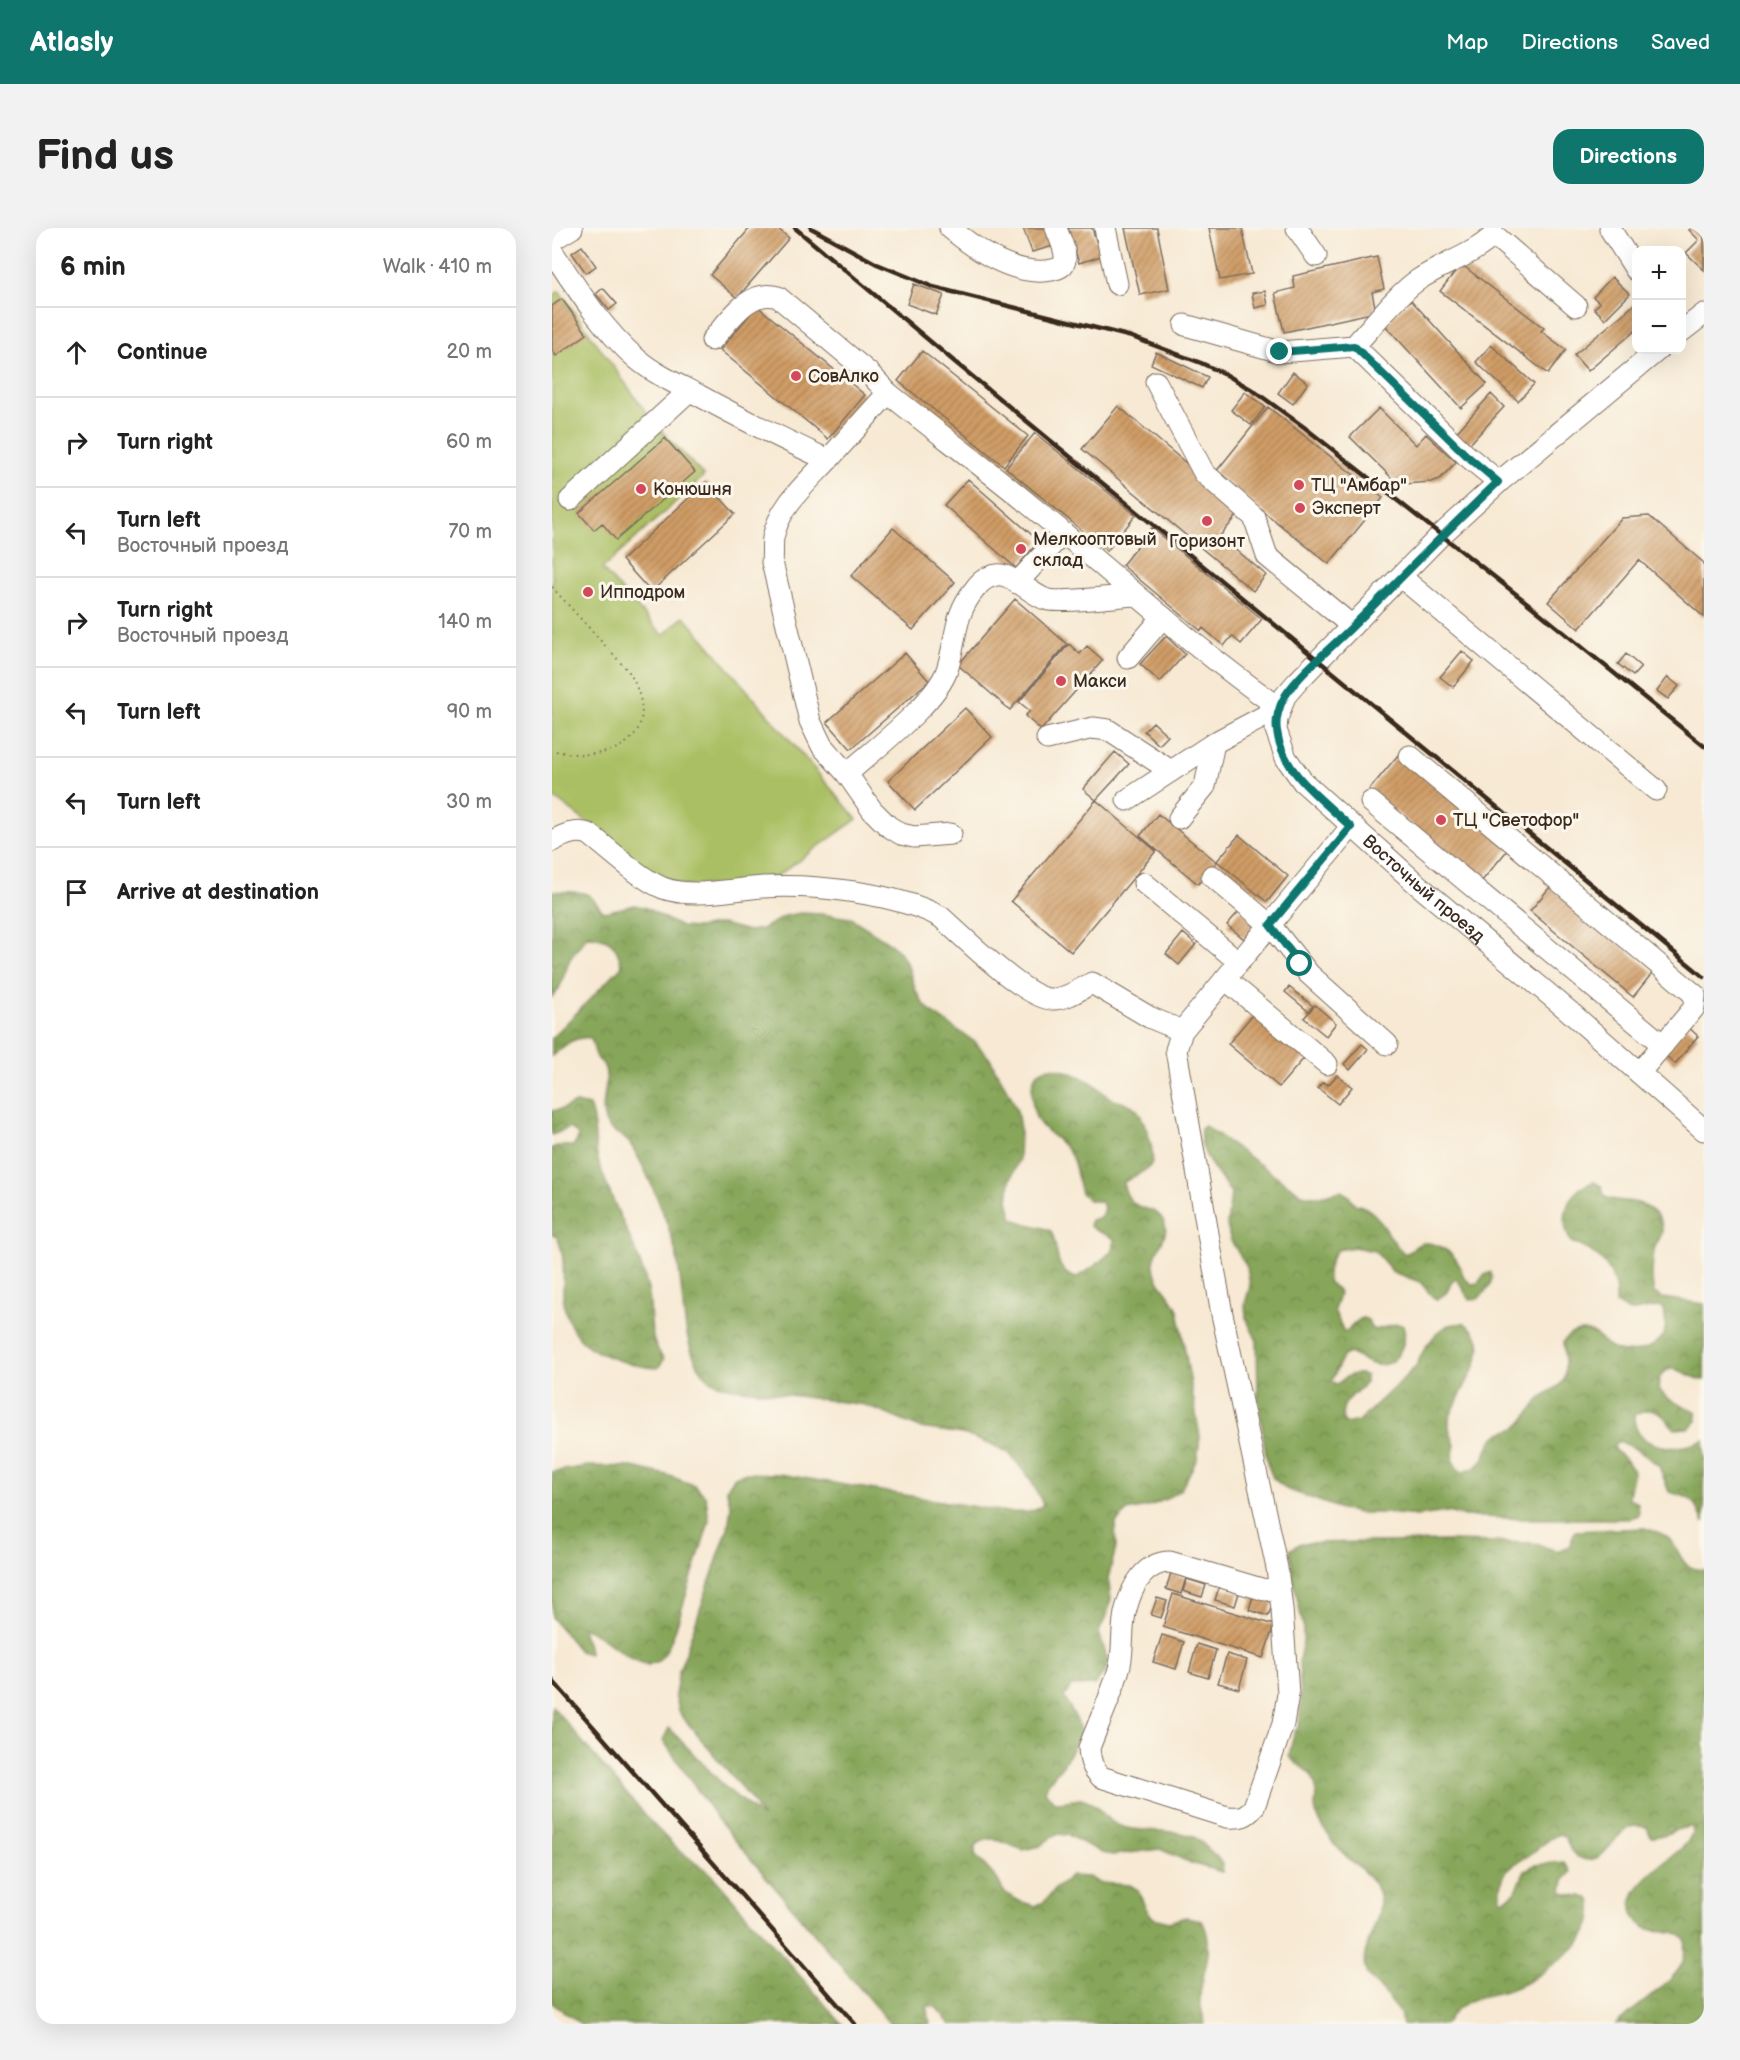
<!DOCTYPE html>
<meta charset="utf-8">
<style>
:root{--surface:#fff;--page:#f2f2f2;--text:#222;--muted:#767676;--line:#e0e0e0;--accent:#0f766e}
body{margin:0;font-family:"Balsamiq Sans",sans-serif;background:var(--page);color:var(--text)}
.controls{position:absolute;right:18px;top:18px;display:grid;overflow:hidden;border-radius:12px;box-shadow:0 6px 24px #0002}
.controls button{width:54px;height:54px;display:grid;place-items:center;padding:0;border:0;border-bottom:2px solid var(--line);background:var(--surface);color:var(--text);font:30px sans-serif}
.stop{position:absolute;width:18px;height:18px;margin:-14px;border:4px solid #0f766e;border-radius:50%;background:#fff}
.stop.end{background:#0f766e;border-color:#fff;box-shadow:0 2px 6px #0008}
.list{margin:0;padding:0;list-style:none}
h2{display:flex;justify-content:space-between;align-items:center;height:78px;margin:0;padding:0 24px;font-size:26px}
h2 small{font-size:20px;font-weight:400;color:var(--muted)}
.list li{display:grid;grid-template-columns:39px 1fr auto;gap:18px;align-items:center;box-sizing:border-box;height:90px;padding:0 24px;border-top:2px solid var(--line)}
.list b{display:block;font-size:22px;white-space:nowrap}
.list p{margin:0;font-size:20px;white-space:nowrap;color:var(--muted)}
.list em{font-size:20px;font-style:normal;color:var(--muted)}
.icon{flex:none;width:33px;height:33px;fill:none;stroke:currentColor;stroke-width:2;stroke-linecap:round;stroke-linejoin:round}
.map{position:relative;flex:none;width:1152px;height:1796px;overflow:hidden;border-radius:18px}
header{display:flex;align-items:center;gap:36px;box-sizing:border-box;height:84px;padding:0 30px;background:var(--accent);color:#fff}
header strong{font-size:28px}
nav{display:flex;gap:33px;margin-inline-start:auto;font-size:21px}
.intro{display:flex;align-items:center;justify-content:space-between;box-sizing:border-box;height:144px;padding:0 36px}
h1{margin:0;font-size:42px}
.button{padding:15px 27px;border-radius:18px;background:var(--accent);color:#fff;font-size:21px;font-weight:700}
main{display:flex;gap:36px;padding:0 36px}
aside{flex:1;background:var(--surface);border-radius:18px;box-shadow:0 6px 24px #0002}
.map>svg:first-child{display:block}
.forest{fill:url(#forest-crowns);stroke:#61683c;stroke-width:1.5}
.garden{fill:#aabf64;stroke:#727441;stroke-width:1.5}
.building{fill:url(#building-hatch)}
.lines{fill:none;stroke-linecap:round;stroke-linejoin:round}
.minor-casing{stroke:#7d6d5d;stroke-width:23}
.path{stroke:#7d6d5d;stroke-width:2;stroke-dasharray:1.5 4.5;stroke-linecap:butt}
.minor{stroke:#fff;stroke-width:21}
.rail{stroke:#3b2a1e;stroke-width:4.5}
.route{stroke:#0f766e;stroke-width:8}
.poi-dot{fill:#d1495b;stroke:#fbf7ec;stroke-width:2}
.labels{text-anchor:middle;stroke-width:6;stroke-linejoin:round;paint-order:stroke}
.poi-label{font-size:18px;fill:#3b2a1e;stroke:#fbf7ec;text-anchor:start}
.street-label{font-size:18px;fill:#3b2a1e;stroke:#fbf7ec}
</style>
<header>
<strong>Atlasly</strong>
<nav><a>Map</a><a>Directions</a><a>Saved</a></nav>
</header>
<div class="intro"><h1>Find us</h1><a class="button">Directions</a></div>
<main>
<aside>
<h2>6 min<small>Walk · 410 m</small></h2>
<ul class="list">
<li><svg class="icon" aria-label="ahead" viewBox="0 0 24 24"><path d="M12 20V5M6 11l6-6 6 6"/></svg><div><b>Continue</b></div><em>20 m</em></li>
<li><svg class="icon" aria-label="right" viewBox="0 0 24 24"><path d="M7 20v-9h11M14 6l5 5-5 5"/></svg><div><b>Turn right</b></div><em>60 m</em></li>
<li><svg class="icon" aria-label="left" viewBox="0 0 24 24"><path d="M17 20v-9H6M10 6l-5 5 5 5"/></svg><div><b>Turn left</b><p>Восточный проезд</p></div><em>70 m</em></li>
<li><svg class="icon" aria-label="right" viewBox="0 0 24 24"><path d="M7 20v-9h11M14 6l5 5-5 5"/></svg><div><b>Turn right</b><p>Восточный проезд</p></div><em>140 m</em></li>
<li><svg class="icon" aria-label="left" viewBox="0 0 24 24"><path d="M17 20v-9H6M10 6l-5 5 5 5"/></svg><div><b>Turn left</b></div><em>90 m</em></li>
<li><svg class="icon" aria-label="left" viewBox="0 0 24 24"><path d="M17 20v-9H6M10 6l-5 5 5 5"/></svg><div><b>Turn left</b></div><em>30 m</em></li>
<li><svg class="icon" aria-label="arrive" viewBox="0 0 24 24"><path d="M6 21V4h12l-3 4 3 4H6"/></svg><div><b>Arrive at destination</b></div></li>
</ul>
</aside>
<div class="map">
<svg width="1152" height="1796" viewBox="0 0 1152 1796">
<defs>
<pattern id="forest-crowns" width="20" height="18" patternUnits="userSpaceOnUse" patternTransform="scale(1.5)"><rect width="20" height="18" fill="#87a65a"/><path d="M2 6a3 3 0 1 1 6 0M12 15a3 3 0 1 1 6 0" fill="none" stroke="#70874a"/></pattern>
<pattern id="building-hatch" width="6" height="6" patternUnits="userSpaceOnUse" patternTransform="scale(1.5)"><rect width="6" height="6" fill="#d09d66"/><path d="M-1 1l2-2M0 6l6-6M5 7l2-2" fill="none" stroke="#aa8053"/></pattern>
</defs>
<rect width="100%" height="100%" fill="#fbf7ec"/>
<filter id="ink" filterUnits="userSpaceOnUse"><feTurbulence type="fractalNoise" baseFrequency=".0167" numOctaves="2"/><feDisplacementMap in="SourceGraphic" scale="12" xChannelSelector="R" yChannelSelector="G"/><feConvolveMatrix kernelMatrix="1 2 1 2 8 2 1 2 1" color-interpolation-filters="sRGB"/></filter>
<filter id="wash" filterUnits="userSpaceOnUse"><feTurbulence type="fractalNoise" baseFrequency=".008" numOctaves="4" result="noise"/><feDisplacementMap in="SourceGraphic" scale="24" xChannelSelector="R" yChannelSelector="G"/><feGaussianBlur stdDeviation="1.35" result="paint"/><feColorMatrix in="noise" values="0 0 0 0 0 0 0 0 0 0 0 0 0 0 0 0 0 1.4 0 .05"/><feComposite in="paint" operator="in"/></filter>
<g filter="url(#wash)">
<rect width="100%" height="100%" fill="#f7e9d3"/>
<path class="forest" d="M0,663C11,665 30,661 39,669C44,673 47,680 52,684L83,677L94,680L129,699L146,700L169,696L197,703L210,701L233,688L248,685L269,686L299,690L335,713L349,726L356,738L364,763L371,775L379,784L423,814L439,832L443,841L459,868L465,883L468,901L467,931L458,953L456,973L461,991C474,997 486,997 499,1003C508,1022 500,1042 524,1050L545,1036L561,1022L562,1011C554,1005 544,1005 537,997L539,992L549,989L552,980L549,974L537,972L529,965C525,954 525,936 518,926C503,901 481,907 480,867C478,825 516,842 539,854C546,858 550,865 557,869C566,876 577,872 585,882C592,892 606,927 598,938C594,943 578,950 571,955C580,992 600,971 612,994C619,1009 600,1023 602,1038C603,1056 620,1066 626,1082L648,1209L645,1231L629,1261L614,1271L595,1279L575,1283L563,1296L564,1320L556,1350L559,1371L555,1386L547,1404L556,1434L553,1444L542,1457L519,1458L512,1469L526,1494L528,1507L512,1535L496,1555L493,1563L502,1574C510,1574 525,1571 529,1571C547,1574 553,1595 571,1599C591,1605 621,1600 640,1608C647,1611 665,1629 671,1636L670,1644L639,1635L608,1621L561,1627L550,1625L516,1607L504,1606L488,1618L471,1622L443,1611H435L423,1617V1627L445,1651L452,1664L467,1673L483,1678L492,1674L503,1661L519,1648L537,1649L547,1655L578,1657L586,1662L593,1679L601,1690L617,1694L634,1689L650,1692C664,1721 651,1739 648,1767C647,1776 651,1787 653,1796H398L384,1779L375,1778L378,1796H338L166,1592L111,1512L117,1500L174,1560L211,1590L197,1569L128,1486L123,1467L127,1443L176,1300L179,1279L174,1261L183,1249L194,1245L228,1246L454,1284C468,1284 482,1287 491,1276L478,1251L457,1225L439,1216L411,1206L368,1200L313,1177L175,1159C162,1155 154,1152 147,1139C126,1104 134,1053 121,1014C112,985 95,942 79,917C72,906 57,905 53,893C47,876 59,852 52,838C51,835 48,833 46,831C42,825 41,816 39,810C23,807 12,818 0,828V810L70,738C64,715 58,709 35,708L18,731L7,761L0,769Z
M23,875L37,878C45,895 41,914 46,932C59,976 85,1016 96,1061C102,1089 93,1106 112,1131L106,1140C84,1139 43,1128 28,1111C18,1100 12,1084 11,1069C11,1048 14,1029 5,1009L0,1007V920L5,918H21L25,913L26,907L18,900L0,907V883L11,881Z
M653,898L750,966C764,971 775,966 789,963L796,967L803,976C830,981 834,1011 853,1026C858,1024 860,1021 864,1018C877,1009 898,1022 905,1033C912,1044 907,1047 920,1056L926,1055L932,1047L939,1044C942,1057 935,1062 926,1071H918C911,1065 911,1057 904,1051L899,1054L895,1064L885,1072L880,1068L868,1054L841,1044L823,1023L802,1019L785,1022C777,1032 775,1042 776,1054L786,1062L787,1067L782,1082L792,1104C800,1101 802,1093 811,1090L816,1092L819,1100L823,1102L844,1096L851,1097C856,1112 847,1136 828,1137C818,1138 806,1128 797,1125L791,1128L779,1154L784,1157C793,1149 803,1142 814,1148V1155C802,1167 783,1177 793,1196L807,1193L851,1151L864,1138L873,1120L884,1106L896,1097L912,1095L921,1102L927,1112L928,1122L923,1138L897,1190V1200L903,1217L900,1231L905,1240L911,1244C941,1237 929,1219 947,1206C952,1202 959,1203 964,1200C975,1193 981,1176 991,1168C997,1162 1009,1160 1012,1151C1015,1140 1012,1125 1011,1114C1015,1108 1022,1103 1030,1103C1046,1103 1049,1115 1061,1121C1074,1128 1104,1122 1111,1107C1116,1099 1113,1089 1111,1080C1092,1075 1084,1092 1064,1076C1066,1044 1048,1024 1019,1014C1006,990 1015,962 1042,954L1049,958L1053,969C1065,975 1078,971 1089,976C1101,982 1114,991 1109,1007C1108,1011 1104,1015 1103,1019C1100,1029 1099,1056 1102,1065L1110,1070L1152,1076V1152C1141,1151 1131,1142 1121,1141C1116,1141 1111,1144 1109,1148C1097,1169 1132,1177 1144,1184L1145,1193L1136,1200L1123,1201C1107,1185 1107,1175 1082,1187C1081,1223 1128,1224 1152,1212V1295C1142,1270 1142,1271 1117,1264L1107,1238L1084,1221L1066,1213L1061,1220C1068,1228 1082,1236 1081,1247C1080,1256 1077,1261 1077,1271L1086,1275L1087,1287L1076,1291H973L912,1288L895,1284L866,1288L834,1285H807L789,1281L734,1261L721,1250L715,1235L706,1170L705,1113L694,1090L693,1076L698,1058L695,1039L678,1011L675,997L679,965C667,946 645,925 649,901Z
M36,1238L80,1239L115,1247L144,1258L154,1269L157,1294L122,1406L113,1425L106,1433L96,1437C70,1430 54,1408 30,1399C30,1408 38,1416 37,1426L27,1423L0,1390V1244Z
M1093,1300C1100,1303 1109,1304 1115,1309C1131,1322 1125,1341 1152,1342V1796H1064C1083,1779 1118,1758 1130,1736C1133,1728 1133,1720 1134,1713C1133,1712 1128,1707 1127,1706C1113,1700 1094,1707 1084,1691C1064,1660 1119,1633 1134,1616C1139,1610 1140,1605 1141,1599C1126,1598 1114,1609 1099,1609L1095,1599C1088,1598 1082,1597 1076,1600C1060,1609 1052,1637 1031,1631C1020,1628 1017,1620 1014,1610L1008,1606C998,1609 993,1615 984,1622C962,1640 947,1635 949,1672C966,1668 967,1655 973,1642L983,1637L1012,1634L1019,1644L1012,1652L1010,1664C1019,1669 1028,1666 1039,1671C1043,1690 1037,1702 1026,1717C1009,1730 992,1745 973,1755C941,1773 915,1760 893,1796H851C847,1782 839,1772 829,1761C826,1757 819,1753 816,1748C803,1725 829,1698 828,1673C826,1646 794,1633 780,1613C775,1605 767,1594 764,1585C761,1575 767,1562 762,1553C757,1540 745,1539 737,1528L742,1505L747,1498L749,1474L747,1432L751,1413V1397L742,1355L738,1322L749,1315L900,1313L981,1315L1005,1323L1017,1319L1023,1303Z
M0,1478L96,1591L124,1620L159,1646L290,1796H29L0,1775Z"/>
<path class="garden" d="M7,63L102,195L152,248L50,341L111,407L132,388L305,591L225,648L188,657L132,658L111,652L0,568V69Z"/>
<g id="blocks">
<path class="building" d="M198,0H225L237,10L185,70L158,47Z
M471,0H499L505,17L480,24Z
M516,0H540L549,28L527,35Z
M573,0H605L617,61L588,67Z
M657,0H690L700,46L668,52Z
M1139,0H1152V42L1134,25L1147,12L1137,2Z
M30,18L44,38L34,45L20,25Z
M825,29L832,61L820,64L824,84L732,104L723,65L743,60L741,48Z
M909,36L992,100L989,103L1014,122L996,146L888,63Z
M1060,49L1078,66L1053,91L1042,80L1048,75L1041,69Z
M362,56L392,67L384,87L355,76Z
M51,60L65,76L57,82L44,66Z
M713,63L716,77L703,80L700,65Z
M10,71L35,106L4,128L0,122V78Z
M859,72L935,156L909,180L832,96Z
M1084,75V102L1036,143L1022,127Z
M205,78L313,167L276,211L168,122Z
M939,117L982,156L966,173L924,134Z
M370,123L476,208L452,238L346,153Z
M604,124L656,149L650,160L599,136Z
M741,144L756,155L741,176L726,165Z
M693,164L713,179L699,197L679,182Z
M939,166L952,179L916,218L903,206Z
M566,178L690,282L668,308L714,347L701,363L530,221Z
M716,179L831,270L777,336L663,245Z
M827,180L864,217L874,206L904,234L888,251L879,254L852,256L844,254L798,209Z
M483,205L584,287L555,323L454,240Z
M113,210L143,244L64,312L50,295L42,302L27,285Z
M416,251L487,313L464,340L392,277Z
M154,254L183,286L99,364L70,332Z
M1097,288L1152,335V389L1087,332L1027,401L996,374L1070,290Z
M341,300L403,354L361,402L299,348Z
M600,300L710,391L689,416L680,408L672,418L651,400L649,403L570,337Z
M463,371L515,416L458,482L406,437Z
M614,408L633,426L608,454L588,436Z
M517,416L528,426L535,418L551,432L489,502L473,488L478,483L467,474Z
M910,423L922,433L901,459L888,449Z
M353,425L377,453L299,521L275,494Z
M1074,426L1089,439L1081,448L1066,436Z
M1116,449L1127,458L1116,471L1105,463Z
M413,480L440,509L363,582L336,553Z
M601,494L616,508L607,517L592,503Z
M563,524L577,536L544,572L531,561Z
M846,527L958,619L929,654L817,562Z
M544,572L604,623L519,724L459,673Z
M606,586L665,634L646,656L588,608Z
M687,607L736,648L715,674L665,633Z
M998,659L1101,744L1081,769L978,683Z
M688,682L705,696L692,711L675,697Z
M631,705L644,716L627,737L614,726Z
M737,759L761,778L756,783L733,764Z
M763,777L784,795L774,808L752,790Z
M701,786L753,829L727,859L676,816Z
M1135,798L1146,808L1123,836L1112,826Z
M810,816L816,821L798,842L792,836Z
M785,847L800,859L786,876L766,860L771,854L776,857Z
M619,1345L634,1350L629,1366L614,1361Z
M635,1351L654,1357L650,1369L631,1363Z
M667,1359L687,1365L683,1378L663,1372Z
M621,1366L722,1397L711,1430L611,1399Z
M701,1368L721,1375L716,1388L697,1382Z
M605,1370L615,1373L609,1390L599,1387Z
M610,1407L632,1414L624,1441L601,1434Z
M645,1416L664,1422L656,1450L637,1444Z
M675,1426L695,1432L687,1461L666,1455Z"/>
</g>
</g>
<g filter="url(#ink)">
<use href="#blocks" fill-opacity="0" stroke="#7d6d5d" stroke-width="1.5"/>
<g class="lines">
<defs>
<g id="minor">
<path d="M398,0C424,22 464,49 500,42C506,41 513,38 513,31C514,22 507,9 504,0"/>
<path d="M553,0L565,56"/>
<path d="M745,0L764,28"/>
<path d="M1058,1L1084,42"/>
<path d="M0,12L20,0"/>
<path d="M0,23C25,61 51,102 85,131C104,147 127,157 148,168C190,191 233,212 276,232L336,165"/>
<path d="M633,97L728,124L802,118C820,99 845,66 866,52C891,35 920,28 942,7L1024,78"/>
<path d="M1130,103L1152,86"/>
<path d="M160,112C177,93 197,60 226,69L317,145L336,165C387,206 440,245 490,287C569,352 644,422 728,480L662,515L575,572"/>
<path d="M802,118L914,227L947,254"/>
<path id="s1" d="M1106,122L947,254L888,308L746,453L733,468L725,491L724,502L734,530L751,554L866,657L1018,784L1152,902"/>
<path d="M604,154L652,245L702,289L715,328L800,398"/>
<path d="M276,232C255,255 227,278 221,310C220,317 221,326 220,334L258,493L270,518L295,546L320,582L336,598L349,606L362,609L399,606"/>
<path d="M18,272L137,163"/>
<path d="M849,349L1104,562"/>
<path d="M465,355L511,305"/>
<path d="M576,430L611,389"/>
<path d="M495,511L541,500L556,502L619,543"/>
<path d="M858,528L1143,767L1142,780L1087,845"/>
<path d="M295,546C322,521 384,475 395,442C405,412 401,387 423,361C428,354 436,348 445,347C459,345 479,366 493,371C504,376 566,368 583,367"/>
<path d="M819,574L1111,817"/>
<path d="M627,590L653,558L662,515"/>
<path d="M0,613C12,607 24,601 37,606C57,621 88,651 111,660C141,671 179,661 211,659C262,656 344,665 389,689C410,708 476,773 501,771C515,771 528,761 540,755L597,789L630,803"/>
<path d="M660,648L718,697L757,746L835,816"/>
<path d="M592,655L687,734"/>
<path d="M673,751L775,836"/>
<path d="M728,1360L713,1362L618,1334C593,1334 580,1358 574,1381C569,1398 572,1418 568,1437C561,1465 547,1493 537,1520C538,1533 540,1540 549,1549L675,1589C688,1590 694,1589 702,1579L731,1496L736,1466L730,1381L725,1340L670,1086L624,822L630,803L799,599"/>
</g>
</defs>
<use href="#minor" class="minor-casing"/>
<path class="path" d="M0,359L77,444C116,510 59,538 0,522"/>
<use href="#minor" class="minor"/>
<path class="rail" d="M243,0L404,135L1152,749
M259,0L325,36L381,59L580,109L649,135L673,146L702,163L752,199L978,377L1152,518
M0,1452L303,1796"/>
</g>
</g>
<g class="lines" filter="url(#ink)">
<path class="route" d="M728,124L802,118L914,227L946,254C896,301 849,350 800,399C780,419 748,445 733,468C727,478 723,492 725,503C730,545 771,572 799,599L718,697L748,736"/>
</g>
<g class="poi-dot">
<circle cx="244" cy="148" r="6"/>
<circle cx="747" cy="257" r="6"/>
<circle cx="89" cy="261" r="6"/>
<circle cx="748" cy="280" r="6"/>
<circle cx="655" cy="293" r="6"/>
<circle cx="469" cy="321" r="6"/>
<circle cx="36" cy="364" r="6"/>
<circle cx="509" cy="453" r="6"/>
<circle cx="889" cy="592" r="6"/>
</g>
<g class="labels">
<g class="poi-label">
<text x="256" y="154">СовАлко</text>
<text x="759" y="263">ТЦ "Амбар"</text>
<text x="101" y="267">Конюшня</text>
<text x="760" y="286">Эксперт</text>
<text x="481" y="317">Мелкооптовый<tspan x="481" dy="21">склад</tspan></text>
<text x="655" y="319" text-anchor="middle">Горизонт</text>
<text x="48" y="370">Ипподром</text>
<text x="521" y="459">Макси</text>
<text x="901" y="598">ТЦ "Светофор"</text>
</g>
<g class="street-label">
<text dy="6" stroke="none"><textPath href="#s1" startOffset="765">Восточный проезд</textPath></text>
</g>
</g>
</svg>
<div class="controls">
<button>+</button>
<button>−</button>
</div>
<div class="stop" style="left:748px;top:736px"></div>
<div class="stop end" style="left:728px;top:124px"></div>
</div>
</main>
